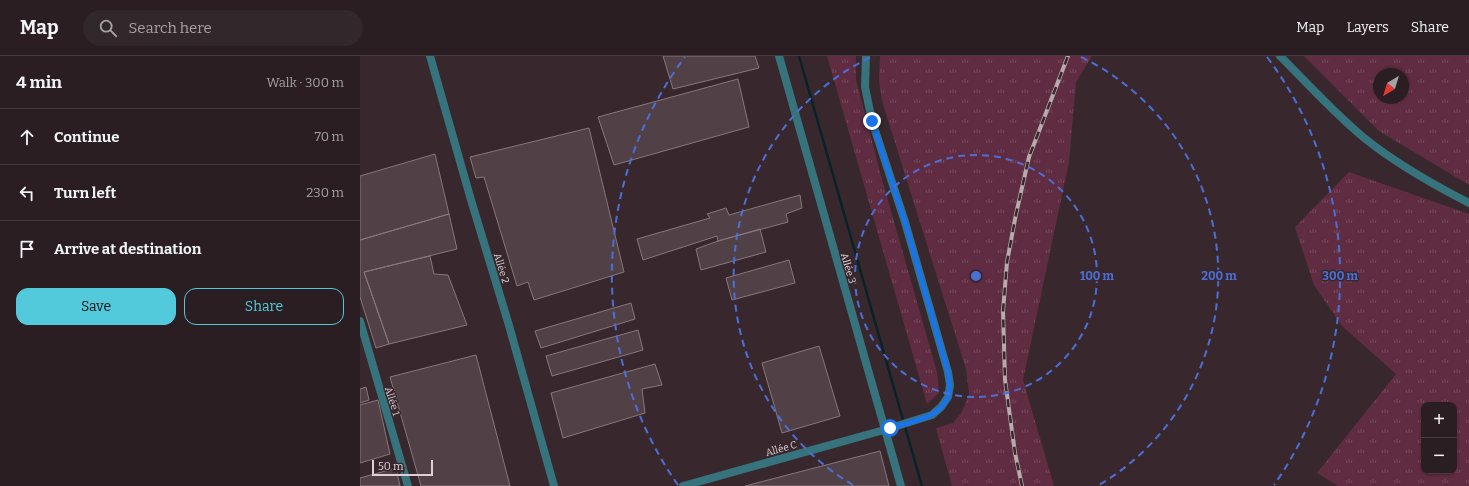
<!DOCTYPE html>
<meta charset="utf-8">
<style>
:root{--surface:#2a1e22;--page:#32272a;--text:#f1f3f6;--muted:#a5a2a5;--line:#463c40;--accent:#53cadc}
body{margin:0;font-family:Bitter,serif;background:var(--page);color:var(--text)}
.controls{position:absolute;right:12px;bottom:12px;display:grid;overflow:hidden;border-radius:8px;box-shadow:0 1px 3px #0004}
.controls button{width:36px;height:36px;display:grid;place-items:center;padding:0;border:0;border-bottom:1px solid var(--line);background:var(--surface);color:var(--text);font:20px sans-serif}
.compass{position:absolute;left:1013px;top:12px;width:36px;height:36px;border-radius:50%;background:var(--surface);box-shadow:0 1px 3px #0004;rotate:218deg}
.scale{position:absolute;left:12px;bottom:10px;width:61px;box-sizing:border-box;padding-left:4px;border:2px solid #dbd1d4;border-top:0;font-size:11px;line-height:14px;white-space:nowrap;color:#dbd1d4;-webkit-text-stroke:3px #38282e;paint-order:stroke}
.stop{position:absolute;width:12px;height:12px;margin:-9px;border:3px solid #1a73e8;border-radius:50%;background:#fff}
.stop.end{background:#1a73e8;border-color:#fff;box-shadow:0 1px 4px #0008}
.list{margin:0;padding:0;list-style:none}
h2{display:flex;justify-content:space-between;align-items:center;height:52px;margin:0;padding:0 16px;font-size:17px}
h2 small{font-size:13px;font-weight:400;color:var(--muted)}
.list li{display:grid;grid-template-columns:26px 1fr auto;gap:12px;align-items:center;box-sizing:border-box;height:56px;padding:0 16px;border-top:1px solid var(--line)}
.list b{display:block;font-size:15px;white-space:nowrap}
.list em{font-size:13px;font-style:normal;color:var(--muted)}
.actions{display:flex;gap:8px;padding:12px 16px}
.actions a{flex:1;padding:9px 0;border:1px solid var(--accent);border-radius:12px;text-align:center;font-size:14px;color:var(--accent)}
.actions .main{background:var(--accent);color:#111}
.icon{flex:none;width:22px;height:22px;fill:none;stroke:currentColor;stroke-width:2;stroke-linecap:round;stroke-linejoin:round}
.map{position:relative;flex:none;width:1109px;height:430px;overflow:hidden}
header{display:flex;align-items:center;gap:24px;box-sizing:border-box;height:56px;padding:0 20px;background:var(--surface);border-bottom:1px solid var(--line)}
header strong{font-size:19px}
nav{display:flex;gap:22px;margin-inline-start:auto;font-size:14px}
.search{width:280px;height:36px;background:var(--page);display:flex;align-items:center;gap:10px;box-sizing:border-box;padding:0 14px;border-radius:22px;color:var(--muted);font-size:15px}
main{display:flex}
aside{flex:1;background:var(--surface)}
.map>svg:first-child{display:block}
.grass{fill:url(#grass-tufts);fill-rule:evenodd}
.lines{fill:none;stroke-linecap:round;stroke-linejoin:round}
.stream{stroke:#082327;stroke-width:2.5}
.building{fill:#514147;stroke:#88767c}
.minor{stroke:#36737c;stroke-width:8}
.rail-casing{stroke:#b6aaae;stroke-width:4}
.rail{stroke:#38282e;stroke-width:2.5;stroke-dasharray:8;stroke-linecap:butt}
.route{stroke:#1a73e8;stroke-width:5}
.ring{fill:none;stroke:#4c6fd7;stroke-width:2;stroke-dasharray:7 5}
.labels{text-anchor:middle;stroke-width:3;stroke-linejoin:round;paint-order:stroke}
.street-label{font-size:10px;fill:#dbd1d4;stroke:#38282e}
.centre{fill:#4c6fd7;stroke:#38282e;stroke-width:2}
.ring-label{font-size:12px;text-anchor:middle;font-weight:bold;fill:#4c6fd7;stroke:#38282e;stroke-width:3;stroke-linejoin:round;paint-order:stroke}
</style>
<header>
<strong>Map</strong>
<div class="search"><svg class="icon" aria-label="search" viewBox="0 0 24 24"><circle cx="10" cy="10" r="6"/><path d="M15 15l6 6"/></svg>Search here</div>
<nav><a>Map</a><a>Layers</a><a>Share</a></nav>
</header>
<main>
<aside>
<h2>4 min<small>Walk · 300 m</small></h2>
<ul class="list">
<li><svg class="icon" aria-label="ahead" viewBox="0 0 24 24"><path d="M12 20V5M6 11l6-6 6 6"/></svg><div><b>Continue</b></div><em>70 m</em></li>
<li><svg class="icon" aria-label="left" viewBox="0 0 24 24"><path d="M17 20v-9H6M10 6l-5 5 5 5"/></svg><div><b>Turn left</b></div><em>230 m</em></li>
<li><svg class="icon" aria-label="arrive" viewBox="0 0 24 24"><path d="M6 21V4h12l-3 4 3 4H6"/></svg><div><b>Arrive at destination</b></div></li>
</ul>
<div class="actions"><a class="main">Save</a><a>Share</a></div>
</aside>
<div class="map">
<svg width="1109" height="430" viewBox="0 0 1109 430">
<defs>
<pattern id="grass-tufts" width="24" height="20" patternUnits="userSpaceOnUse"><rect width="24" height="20" fill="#602c41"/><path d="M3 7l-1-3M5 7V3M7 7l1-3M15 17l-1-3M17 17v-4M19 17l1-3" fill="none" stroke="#764a5c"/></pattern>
</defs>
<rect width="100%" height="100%" fill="#38282e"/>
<path class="grass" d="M467,0H496V24L523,127L577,316L579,337L567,348Z
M520,0H732L716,26L709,106L663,324L694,430H592L576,372L593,367L602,356L609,338L606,313L522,45L519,24Z
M944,0H1109V129L1019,75ZM1019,18H1043V42H1019Z
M989,116L1109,158V430H978L957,417L1036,318L982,270L954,229L935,171ZM1064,349H1094V415H1064Z"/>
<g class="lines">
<path class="stream" d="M439,0L562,430"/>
</g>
<path class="building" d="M303,0H395L399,12L313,33Z
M378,23L389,71L254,109L238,61Z
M229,72L264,216L174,244L168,226L157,230L124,121L116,122L110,101Z
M75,98L89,158L0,184V120Z
M440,139L442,152L426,158L428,166L358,185L357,180L283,204L277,183L350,162L347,158L366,152L369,159Z
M89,158L97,193L4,216L29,288L16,292L0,241V184Z
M400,173L406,196L341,214L336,193L358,185Z
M70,200L74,218L88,219L107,269L29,288L4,216Z
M429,204L435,227L372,244L366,222Z
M271,247L275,263L181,292L175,275Z
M278,274L283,294L192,320L186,300Z
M459,290L480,360L422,377L402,307Z
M116,299L150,430H61L30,321Z
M295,308L302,329L282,333L285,357L203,382L191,337Z
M6,331L9,344L0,347V333Z
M18,344L30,398L0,407V349Z
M520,395L529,430H385Z
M36,412L40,430H0V422Z"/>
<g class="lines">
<path class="minor" d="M70,0L111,144L148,266L194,430
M419,0L541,430
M920,0C947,27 973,56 1003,81C1035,107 1072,128 1109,147
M0,265L48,430
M323,430L524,374L572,359L581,351L588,341L590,329L588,316L545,166L512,65L505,31L506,0"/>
<defs>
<path id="rail" d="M662,430L655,397L645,324L643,255L647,206L656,158L669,101L708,0"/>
</defs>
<use href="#rail" class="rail-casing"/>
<use href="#rail" class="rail"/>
</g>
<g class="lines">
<path class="route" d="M512,65L545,166L588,316C589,324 591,334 588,341C579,363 549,366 530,372"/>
</g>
<g class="ring">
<circle cx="616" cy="220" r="121"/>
<path d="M493 429A243 243 0 0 1 511 1M721 1A243 243 0 0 1 739 429"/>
<path d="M318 429A364 364 0 0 1 325 1M907 1A364 364 0 0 1 914 429"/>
</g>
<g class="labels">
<g class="street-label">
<text transform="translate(142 212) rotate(73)" y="4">Allée 2</text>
<text transform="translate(489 212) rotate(74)" y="4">Allée 3</text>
<text transform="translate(33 345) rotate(73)" y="4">Allée 1</text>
<text transform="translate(421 392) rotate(-16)" y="4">Allée C</text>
</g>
</g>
<circle cx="616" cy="220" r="6" class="centre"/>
<g class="ring-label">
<text x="737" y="224">100 m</text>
<text x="859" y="224">200 m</text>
<text x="980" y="224">300 m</text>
</g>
</svg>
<div class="controls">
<button>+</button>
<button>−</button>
</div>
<svg class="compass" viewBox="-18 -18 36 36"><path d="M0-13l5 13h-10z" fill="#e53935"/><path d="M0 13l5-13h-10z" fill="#a5a2a5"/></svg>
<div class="scale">50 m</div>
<div class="stop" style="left:530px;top:372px"></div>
<div class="stop end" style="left:512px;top:65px"></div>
</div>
</main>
